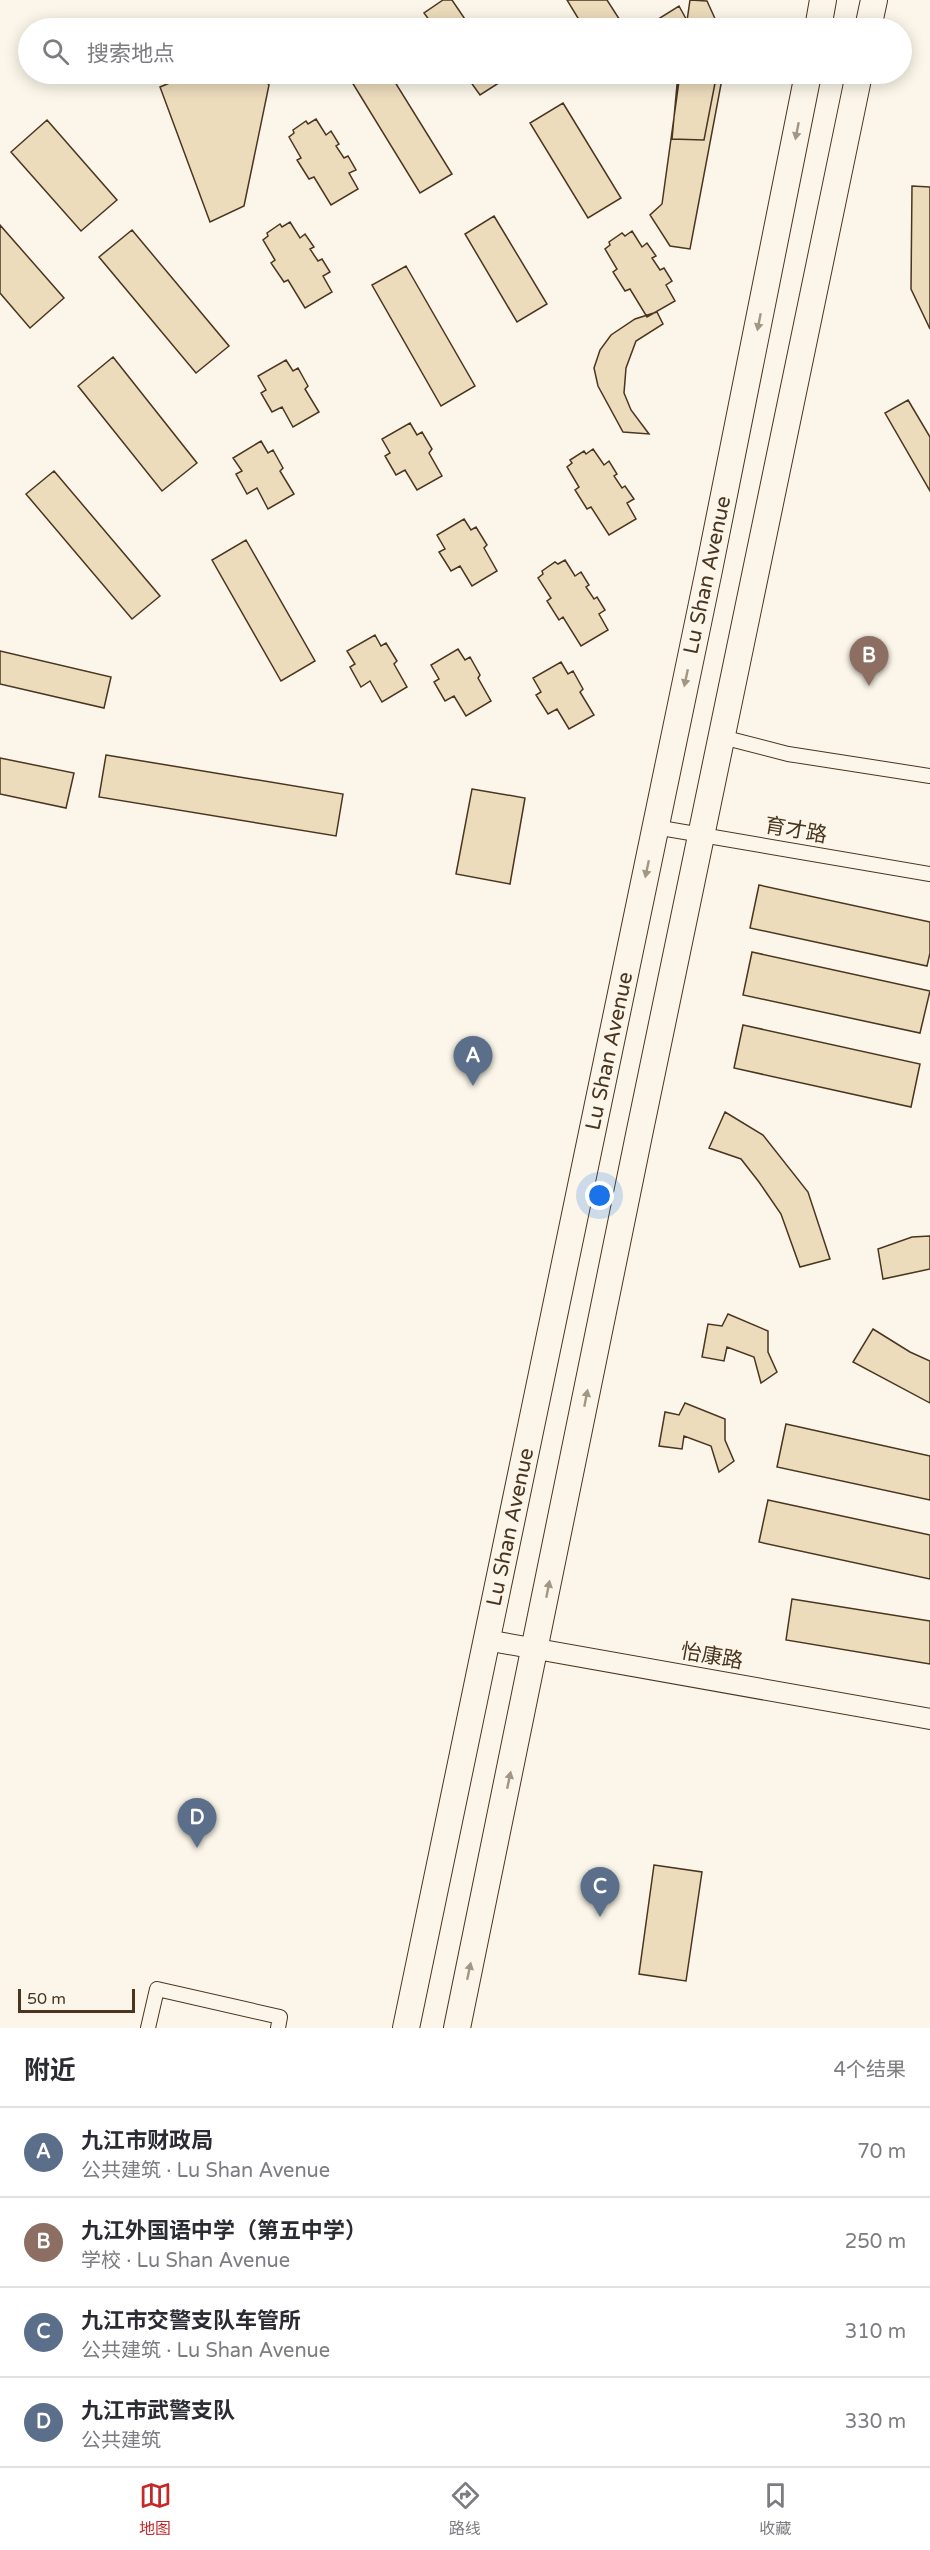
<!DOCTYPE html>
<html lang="zh">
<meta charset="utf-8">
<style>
:root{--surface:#fff;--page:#f2f2f3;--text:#2b2b33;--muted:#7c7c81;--line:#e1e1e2;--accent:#c62828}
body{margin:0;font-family:"Varela Round","Noto Sans SC",sans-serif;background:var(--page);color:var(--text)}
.scale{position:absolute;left:18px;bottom:15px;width:117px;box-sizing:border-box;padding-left:6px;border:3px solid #4a3520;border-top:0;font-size:16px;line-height:21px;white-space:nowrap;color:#4a3520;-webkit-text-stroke:4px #fbf6e9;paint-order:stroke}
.you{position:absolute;left:600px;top:1196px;width:21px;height:21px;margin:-15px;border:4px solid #fff;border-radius:50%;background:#1a73e8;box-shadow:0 0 0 9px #1a73e833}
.badge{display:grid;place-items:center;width:39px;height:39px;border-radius:50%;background:var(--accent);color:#fff;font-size:20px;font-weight:700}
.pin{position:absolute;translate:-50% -50px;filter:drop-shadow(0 2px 3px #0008)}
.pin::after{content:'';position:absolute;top:32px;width:21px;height:18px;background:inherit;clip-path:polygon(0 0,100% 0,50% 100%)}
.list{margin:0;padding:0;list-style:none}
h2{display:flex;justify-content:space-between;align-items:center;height:78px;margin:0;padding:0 24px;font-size:26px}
h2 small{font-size:20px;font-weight:400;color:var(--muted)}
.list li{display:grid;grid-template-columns:39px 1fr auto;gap:18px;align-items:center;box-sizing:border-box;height:90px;padding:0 24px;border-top:2px solid var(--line)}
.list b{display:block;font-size:22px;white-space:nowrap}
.list p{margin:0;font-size:20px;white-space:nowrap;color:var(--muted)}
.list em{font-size:20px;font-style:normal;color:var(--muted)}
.icon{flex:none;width:33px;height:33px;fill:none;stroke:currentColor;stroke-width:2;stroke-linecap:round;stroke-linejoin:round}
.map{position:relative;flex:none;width:930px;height:2028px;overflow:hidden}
.search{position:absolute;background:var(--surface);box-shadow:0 3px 15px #0003;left:18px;right:18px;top:18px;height:66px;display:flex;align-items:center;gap:15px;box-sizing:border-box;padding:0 21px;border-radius:33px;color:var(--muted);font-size:22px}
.sheet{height:438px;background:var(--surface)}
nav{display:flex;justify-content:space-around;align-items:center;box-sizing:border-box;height:84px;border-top:2px solid var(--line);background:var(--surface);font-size:16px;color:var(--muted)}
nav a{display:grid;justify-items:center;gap:3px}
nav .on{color:var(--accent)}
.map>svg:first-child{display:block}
.building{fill:#ecdcbc;stroke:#4a3520;stroke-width:1.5}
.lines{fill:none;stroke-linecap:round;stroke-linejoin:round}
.street-casing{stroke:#4a3520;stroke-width:16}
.secondary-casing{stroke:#4a3520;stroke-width:22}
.highway-casing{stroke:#4a3520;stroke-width:28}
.street{stroke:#fbf6e9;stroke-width:14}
.secondary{stroke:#fbf6e9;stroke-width:20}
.highway{stroke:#fbf6e9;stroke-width:26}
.oneway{fill:#a29684}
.labels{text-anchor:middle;stroke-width:4.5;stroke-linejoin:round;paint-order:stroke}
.street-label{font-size:21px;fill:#4a3520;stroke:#fbf6e9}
</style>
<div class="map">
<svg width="930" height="2028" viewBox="0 0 930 2028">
<rect width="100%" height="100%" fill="#fbf6e9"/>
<path class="building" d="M443,0H452L471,28H435L424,13Z
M567,0H607L625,28H584Z
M690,0L707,1L717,23L716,28H686Z
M679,6L691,28H658L655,21Z
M191,74H261L269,85L244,206L210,222L160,87Z
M347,74H390L452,174L420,193Z
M465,74H501L505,79L480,95Z
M678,74H714L716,78L704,140L672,139Z
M680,74H707V75L722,79L690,249L670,246L650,215L662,204Z
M563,103L621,198L588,218L530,123Z
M316,119L326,135L331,131L339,144L336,146L344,158L348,156L356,170L349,173L358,189L331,205L314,177L309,179L297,160L301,158L289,137L294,133L293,130L306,121L308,124Z
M47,120L117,200L81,231L11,152Z
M912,186L930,187V329L911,289Z
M494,216L547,304L517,322L465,234Z
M290,222L300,238L305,234L314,247L310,249L318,261L322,259L330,272L323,276L332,292L305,308L288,280L284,282L271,263L275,260L263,240L268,236L267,233L280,224L282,227Z
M0,225L64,298L30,328L0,293Z
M132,230L229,346L196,373L99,257Z
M632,231L642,247L647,243L656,256L652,258L660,270L664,268L672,281L666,285L675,301L647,317L630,289L625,291L613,272L617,269L605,249L610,245L609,242L622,233L625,236Z
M406,266L475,386L441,406L372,285Z
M657,312L663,324L636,341L626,368L624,393L631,410L649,434L623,432L598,386L594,368L600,350L611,335L635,319Z
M113,357L197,463L162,491L78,386Z
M286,360L293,371L298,368L308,386L305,389L319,412L293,427L282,407L272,412L261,393L266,390L258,376Z
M908,400L930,437V491L885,413Z
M410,423L417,435L422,432L432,449L429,453L442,476L417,490L405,470L396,475L385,456L390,453L382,439Z
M261,441L268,453L273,450L283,468L280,471L294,494L268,509L257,488L247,494L236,474L242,471L233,458Z
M593,449L604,465L609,461L617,474L614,476L622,488L625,486L634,499L627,503L636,519L609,535L591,507L587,509L575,490L579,487L567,467L572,463L570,460L584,451L586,454Z
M54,471L160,596L132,619L26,494Z
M464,519L471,530L476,527L487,545L484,548L497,571L472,586L460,566L451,571L439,552L445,549L437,535Z
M246,540L315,661L281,681L212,560Z
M565,560L575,576L581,572L589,585L586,587L594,599L597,597L605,610L599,614L608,630L581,646L563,617L559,620L547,601L551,598L538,578L543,574L542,571L555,562L558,564Z
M375,635L381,646L386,643L397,661L394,664L407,687L382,702L370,681L361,687L350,667L355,664L347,651Z
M458,649L465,660L470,657L480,675L478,678L491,701L466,716L454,696L445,701L434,682L439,679L431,665Z
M0,651L111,677L104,708L0,684Z
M561,662L568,674L573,671L583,689L580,692L594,715L569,729L557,709L548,714L536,695L541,692L533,678Z
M106,755L343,794L336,836L99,797Z
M0,758L74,773L66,808L0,794Z
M472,789L525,798L510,884L456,874Z
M759,885L930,922V953L927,966L750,928Z
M752,952L930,991L920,1033L743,995Z
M743,1025L920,1064L911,1107L734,1068Z
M725,1112L763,1135L808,1192L830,1259L800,1267L781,1214L759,1182L741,1159L709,1148Z
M930,1236V1269L883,1279L878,1249L912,1237Z
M728,1314L768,1331V1352L777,1372L761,1383L754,1357L727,1347L724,1361L702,1357L708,1324L722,1326Z
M873,1329L910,1352L930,1361V1403L853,1362Z
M685,1403L725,1419V1440L734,1461L719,1472L711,1446L684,1436L682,1449L659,1446L665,1412L679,1415Z
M786,1424L930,1456V1500L777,1467Z
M768,1500L930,1535V1579L759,1542Z
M792,1599L930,1621V1664L786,1640Z
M654,1865L702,1872L686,1981L639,1974Z"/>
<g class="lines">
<defs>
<path id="street" d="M722,737L788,754L930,776
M655,827L930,874
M148,2028L157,1989L280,2017L278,2028"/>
<path id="secondary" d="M486,1640L930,1719"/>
<path id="highway" d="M818,28L823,0
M868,28L874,0
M406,2028L709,570L808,74
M457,2028L639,1135L859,74"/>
</defs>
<use href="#street" class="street-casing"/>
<use href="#secondary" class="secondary-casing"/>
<use href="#highway" class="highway-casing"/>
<use href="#street" class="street"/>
<use href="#secondary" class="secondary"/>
<use href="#highway" class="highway"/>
</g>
<defs><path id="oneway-solid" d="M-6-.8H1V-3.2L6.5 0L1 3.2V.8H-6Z" transform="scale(1.5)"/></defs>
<g class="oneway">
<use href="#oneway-solid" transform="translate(797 131) rotate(101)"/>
<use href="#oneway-solid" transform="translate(759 322) rotate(101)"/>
<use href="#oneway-solid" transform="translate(686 678) rotate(102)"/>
<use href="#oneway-solid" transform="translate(647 869) rotate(102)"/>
<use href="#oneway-solid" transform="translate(586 1398) rotate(-79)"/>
<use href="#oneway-solid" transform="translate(548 1589) rotate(-79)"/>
<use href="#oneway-solid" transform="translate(509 1780) rotate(-78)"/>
<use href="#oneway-solid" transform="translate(469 1971) rotate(-78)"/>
</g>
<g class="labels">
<g class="street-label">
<text transform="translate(707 575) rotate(-78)" y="7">Lu Shan Avenue</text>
<text transform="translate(796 830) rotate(10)" y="7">育才路</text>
<text transform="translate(609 1051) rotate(-78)" y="7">Lu Shan Avenue</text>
<text transform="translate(510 1527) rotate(-78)" y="7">Lu Shan Avenue</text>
<text transform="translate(712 1656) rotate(10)" y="7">怡康路</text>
</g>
</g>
</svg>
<div class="scale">50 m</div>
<div class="you"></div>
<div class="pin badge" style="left:473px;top:1086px;background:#5c6f8a">A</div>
<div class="pin badge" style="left:869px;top:686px;background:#8d6e63">B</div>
<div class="pin badge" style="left:600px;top:1917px;background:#5c6f8a">C</div>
<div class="pin badge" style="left:197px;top:1848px;background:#5c6f8a">D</div>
<div class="search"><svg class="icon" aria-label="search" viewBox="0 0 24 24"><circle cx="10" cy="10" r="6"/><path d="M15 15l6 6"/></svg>搜索地点</div>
</div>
<section class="sheet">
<h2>附近<small>4个结果</small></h2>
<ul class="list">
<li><span class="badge" style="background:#5c6f8a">A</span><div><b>九江市财政局</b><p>公共建筑 · Lu Shan Avenue</p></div><em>70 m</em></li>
<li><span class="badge" style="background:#8d6e63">B</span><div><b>九江外国语中学（第五中学）</b><p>学校 · Lu Shan Avenue</p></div><em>250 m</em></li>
<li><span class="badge" style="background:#5c6f8a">C</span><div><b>九江市交警支队车管所</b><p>公共建筑 · Lu Shan Avenue</p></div><em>310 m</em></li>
<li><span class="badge" style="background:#5c6f8a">D</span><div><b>九江市武警支队</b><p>公共建筑</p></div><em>330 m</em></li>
</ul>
</section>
<nav>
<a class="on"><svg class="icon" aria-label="map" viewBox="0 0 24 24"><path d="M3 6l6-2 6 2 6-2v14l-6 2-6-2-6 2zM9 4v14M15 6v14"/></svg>地图</a>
<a><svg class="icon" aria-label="directions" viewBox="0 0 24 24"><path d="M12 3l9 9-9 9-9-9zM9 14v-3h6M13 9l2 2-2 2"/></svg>路线</a>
<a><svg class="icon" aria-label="saved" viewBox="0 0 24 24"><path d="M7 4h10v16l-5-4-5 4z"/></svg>收藏</a>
</nav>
